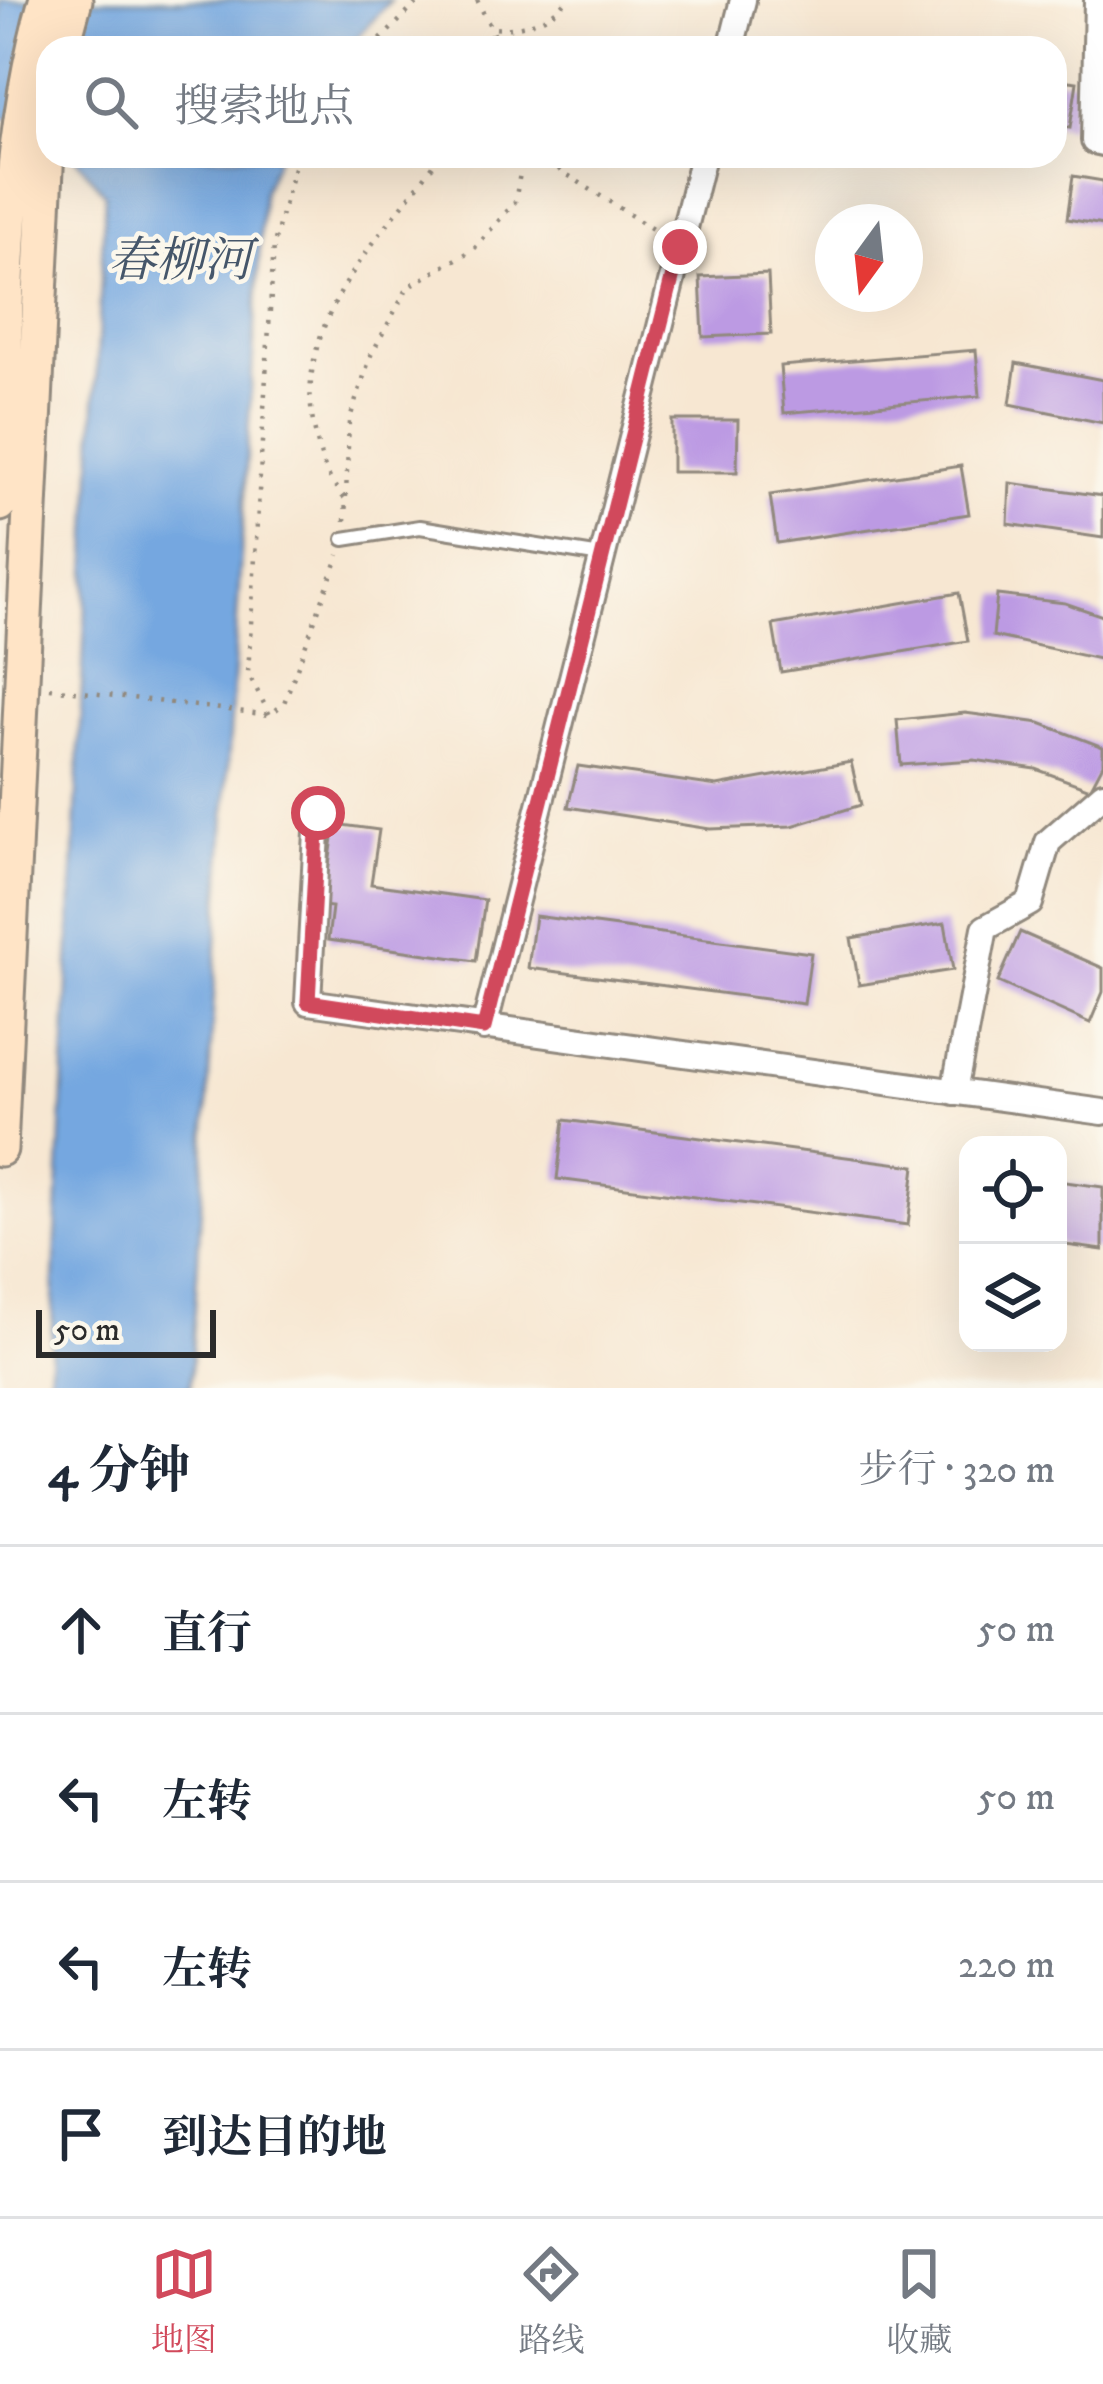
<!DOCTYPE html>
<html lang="zh">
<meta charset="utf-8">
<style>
:root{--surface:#fff;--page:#f2f2f3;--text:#1f2937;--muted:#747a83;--line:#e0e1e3;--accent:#d1495b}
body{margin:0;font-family:"IM FELL DW Pica","Noto Serif SC",serif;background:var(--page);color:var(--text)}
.controls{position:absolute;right:36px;bottom:36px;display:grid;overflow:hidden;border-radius:24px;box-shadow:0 12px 48px #0002}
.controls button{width:108px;height:108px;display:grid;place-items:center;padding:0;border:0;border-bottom:3px solid var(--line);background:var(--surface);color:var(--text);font:60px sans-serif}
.compass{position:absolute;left:815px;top:204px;width:108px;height:108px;border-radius:50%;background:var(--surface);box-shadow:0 12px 48px #0002;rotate:195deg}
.scale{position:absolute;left:36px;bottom:30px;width:180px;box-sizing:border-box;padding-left:12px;border:6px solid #2b2b2b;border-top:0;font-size:33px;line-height:42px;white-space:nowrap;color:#2b2b2b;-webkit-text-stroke:9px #fbf7ec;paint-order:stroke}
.stop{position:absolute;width:36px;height:36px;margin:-27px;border:9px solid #d1495b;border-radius:50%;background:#fff}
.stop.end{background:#d1495b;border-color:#fff;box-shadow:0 3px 12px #0008}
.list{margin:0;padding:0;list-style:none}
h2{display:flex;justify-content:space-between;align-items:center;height:156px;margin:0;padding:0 48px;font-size:51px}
h2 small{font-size:39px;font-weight:400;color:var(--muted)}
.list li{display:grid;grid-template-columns:78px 1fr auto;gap:36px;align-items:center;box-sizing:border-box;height:168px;padding:0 48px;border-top:3px solid var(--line)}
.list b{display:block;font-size:45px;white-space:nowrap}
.list em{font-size:39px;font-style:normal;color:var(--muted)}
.icon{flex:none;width:66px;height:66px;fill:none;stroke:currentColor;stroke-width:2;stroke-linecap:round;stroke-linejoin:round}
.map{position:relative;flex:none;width:1103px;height:1388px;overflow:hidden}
.search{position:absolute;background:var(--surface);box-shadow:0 12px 48px #0002;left:36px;right:36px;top:36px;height:132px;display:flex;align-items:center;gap:30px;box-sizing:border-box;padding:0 42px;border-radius:36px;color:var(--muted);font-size:45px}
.sheet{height:828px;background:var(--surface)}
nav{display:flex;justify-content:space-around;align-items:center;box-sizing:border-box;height:168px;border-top:3px solid var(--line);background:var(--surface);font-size:33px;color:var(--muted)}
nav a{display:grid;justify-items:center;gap:6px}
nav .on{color:var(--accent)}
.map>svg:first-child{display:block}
.water{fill:#75a7e0;stroke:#506986;stroke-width:3}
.building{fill:#bc9ae3}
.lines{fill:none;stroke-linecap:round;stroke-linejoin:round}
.lane-casing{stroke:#91897e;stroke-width:18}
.street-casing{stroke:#91897e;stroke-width:30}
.secondary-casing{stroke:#91897e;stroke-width:39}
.path{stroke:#91897e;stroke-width:4.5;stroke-dasharray:3 9;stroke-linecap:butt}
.lane{stroke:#fff;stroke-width:12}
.street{stroke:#fff;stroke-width:24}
.secondary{stroke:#ffe4c6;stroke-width:33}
.route{stroke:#d1495b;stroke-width:15}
.labels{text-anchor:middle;stroke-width:9;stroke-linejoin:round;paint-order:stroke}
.water-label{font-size:48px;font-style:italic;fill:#45566a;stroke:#fbf7ec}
</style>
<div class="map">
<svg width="1103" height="1388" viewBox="0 0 1103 1388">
<rect width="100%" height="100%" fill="#fbf7ec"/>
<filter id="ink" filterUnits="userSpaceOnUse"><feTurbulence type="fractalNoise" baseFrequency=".00833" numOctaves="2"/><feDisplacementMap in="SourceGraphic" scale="24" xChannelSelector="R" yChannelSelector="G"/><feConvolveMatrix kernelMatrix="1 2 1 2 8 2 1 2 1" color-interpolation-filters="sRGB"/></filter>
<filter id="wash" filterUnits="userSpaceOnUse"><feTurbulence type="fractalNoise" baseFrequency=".004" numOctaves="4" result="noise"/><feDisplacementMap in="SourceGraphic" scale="48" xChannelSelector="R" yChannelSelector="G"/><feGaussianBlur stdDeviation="2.7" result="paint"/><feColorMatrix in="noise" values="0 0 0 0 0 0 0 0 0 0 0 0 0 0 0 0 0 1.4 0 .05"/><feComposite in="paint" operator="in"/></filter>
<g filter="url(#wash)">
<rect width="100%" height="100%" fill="#f7e7d2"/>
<path class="water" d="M0,0H391L348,48H48V136L0,116Z
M74,156H278L263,192L190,1388H49L105,194Z"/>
<g id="blocks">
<path class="building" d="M1055,79L1077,82L1070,128L1055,126Z
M1073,176L1103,181V225L1067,219Z
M768,274L771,334L703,337L700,277Z
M976,350L980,396L784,413L780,366Z
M1016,363L1103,380V423L1010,404Z
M672,420H738L737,472H672Z
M961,466L969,514L777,543L770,495Z
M1010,483L1103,496V538L1008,524Z
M959,593L968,641L781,672L773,625Z
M997,595L1065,603L1103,616V660L993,636Z
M965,713L1040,723L1103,747V764L1090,789L1036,769L974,760L901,765L897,720Z
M851,762L861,805L792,826L710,829L568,807L578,766L717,786Z
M335,824L379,830L371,884L485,900L476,961L328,940L332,907L323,906Z
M535,916L811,953L804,1004L528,968Z
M945,923L953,970L859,985L851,938Z
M1020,932L1103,968V992L1090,1023L998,982Z
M564,1120L915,1166L908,1225L557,1179Z
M1058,1181L1103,1187V1250L1058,1244Z"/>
</g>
</g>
<g filter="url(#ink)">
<use href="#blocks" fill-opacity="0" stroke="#91897e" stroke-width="3"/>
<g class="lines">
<defs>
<path id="lane" d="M344,539L420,527L601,556"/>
<path id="street" d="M1097,0L1094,141L1103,143
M731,48L743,0
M318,813L308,1002L1103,1112
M484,1028L703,156
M954,1092L985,928L1030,903L1048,842L1103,794"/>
<path id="secondary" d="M62,48L75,0
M0,504C7,338 0,161 46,0
M0,1149L48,126"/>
</defs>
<use href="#lane" class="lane-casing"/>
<use href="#street" class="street-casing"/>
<use href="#secondary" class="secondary-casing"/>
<path class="path" d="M477,0L501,48
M372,48L420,0
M487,48L493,28C517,31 552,20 567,0
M297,156L274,244L248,673L270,715L284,703L339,555
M538,156L660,234
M344,498C325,476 321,459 315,432C289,323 381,238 440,156
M345,521L349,421L371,355L408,287L474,249L515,202L523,156
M50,688L270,715"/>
<use href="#lane" class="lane"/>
<use href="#street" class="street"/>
<use href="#secondary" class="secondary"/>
</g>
</g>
<g class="lines" filter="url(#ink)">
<path class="route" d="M318,813L308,1002L484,1028L680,247"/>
</g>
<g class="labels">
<g class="water-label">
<text x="180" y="276">春柳河</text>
</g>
</g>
</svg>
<div class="controls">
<button><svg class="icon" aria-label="locate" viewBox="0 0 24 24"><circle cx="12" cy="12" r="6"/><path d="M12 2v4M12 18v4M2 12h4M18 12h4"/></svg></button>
<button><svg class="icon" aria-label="layers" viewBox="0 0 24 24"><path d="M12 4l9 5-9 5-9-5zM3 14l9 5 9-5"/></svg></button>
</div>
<svg class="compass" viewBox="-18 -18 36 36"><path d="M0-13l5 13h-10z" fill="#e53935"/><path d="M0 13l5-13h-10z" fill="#747a83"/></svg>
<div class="scale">50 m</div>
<div class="stop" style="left:318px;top:813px"></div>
<div class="stop end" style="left:680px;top:247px"></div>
<div class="search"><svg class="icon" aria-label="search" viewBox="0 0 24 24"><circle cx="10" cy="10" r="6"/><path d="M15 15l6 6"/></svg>搜索地点</div>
</div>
<section class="sheet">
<h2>4 分钟<small>步行 · 320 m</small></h2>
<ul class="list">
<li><svg class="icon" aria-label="ahead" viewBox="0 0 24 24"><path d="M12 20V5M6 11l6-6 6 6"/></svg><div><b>直行</b></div><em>50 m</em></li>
<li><svg class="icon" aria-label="left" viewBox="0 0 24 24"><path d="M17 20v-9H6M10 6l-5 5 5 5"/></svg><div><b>左转</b></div><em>50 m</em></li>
<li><svg class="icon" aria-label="left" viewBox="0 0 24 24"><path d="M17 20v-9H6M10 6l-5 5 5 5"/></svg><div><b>左转</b></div><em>220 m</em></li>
<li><svg class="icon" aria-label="arrive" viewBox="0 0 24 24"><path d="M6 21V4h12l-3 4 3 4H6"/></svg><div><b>到达目的地</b></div></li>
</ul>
</section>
<nav>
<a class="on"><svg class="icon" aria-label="map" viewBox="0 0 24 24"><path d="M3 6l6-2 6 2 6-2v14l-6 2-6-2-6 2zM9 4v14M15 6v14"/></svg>地图</a>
<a><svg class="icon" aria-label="directions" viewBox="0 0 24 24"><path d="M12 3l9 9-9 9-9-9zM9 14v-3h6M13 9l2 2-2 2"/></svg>路线</a>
<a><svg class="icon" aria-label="saved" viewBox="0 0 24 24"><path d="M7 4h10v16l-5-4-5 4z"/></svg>收藏</a>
</nav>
